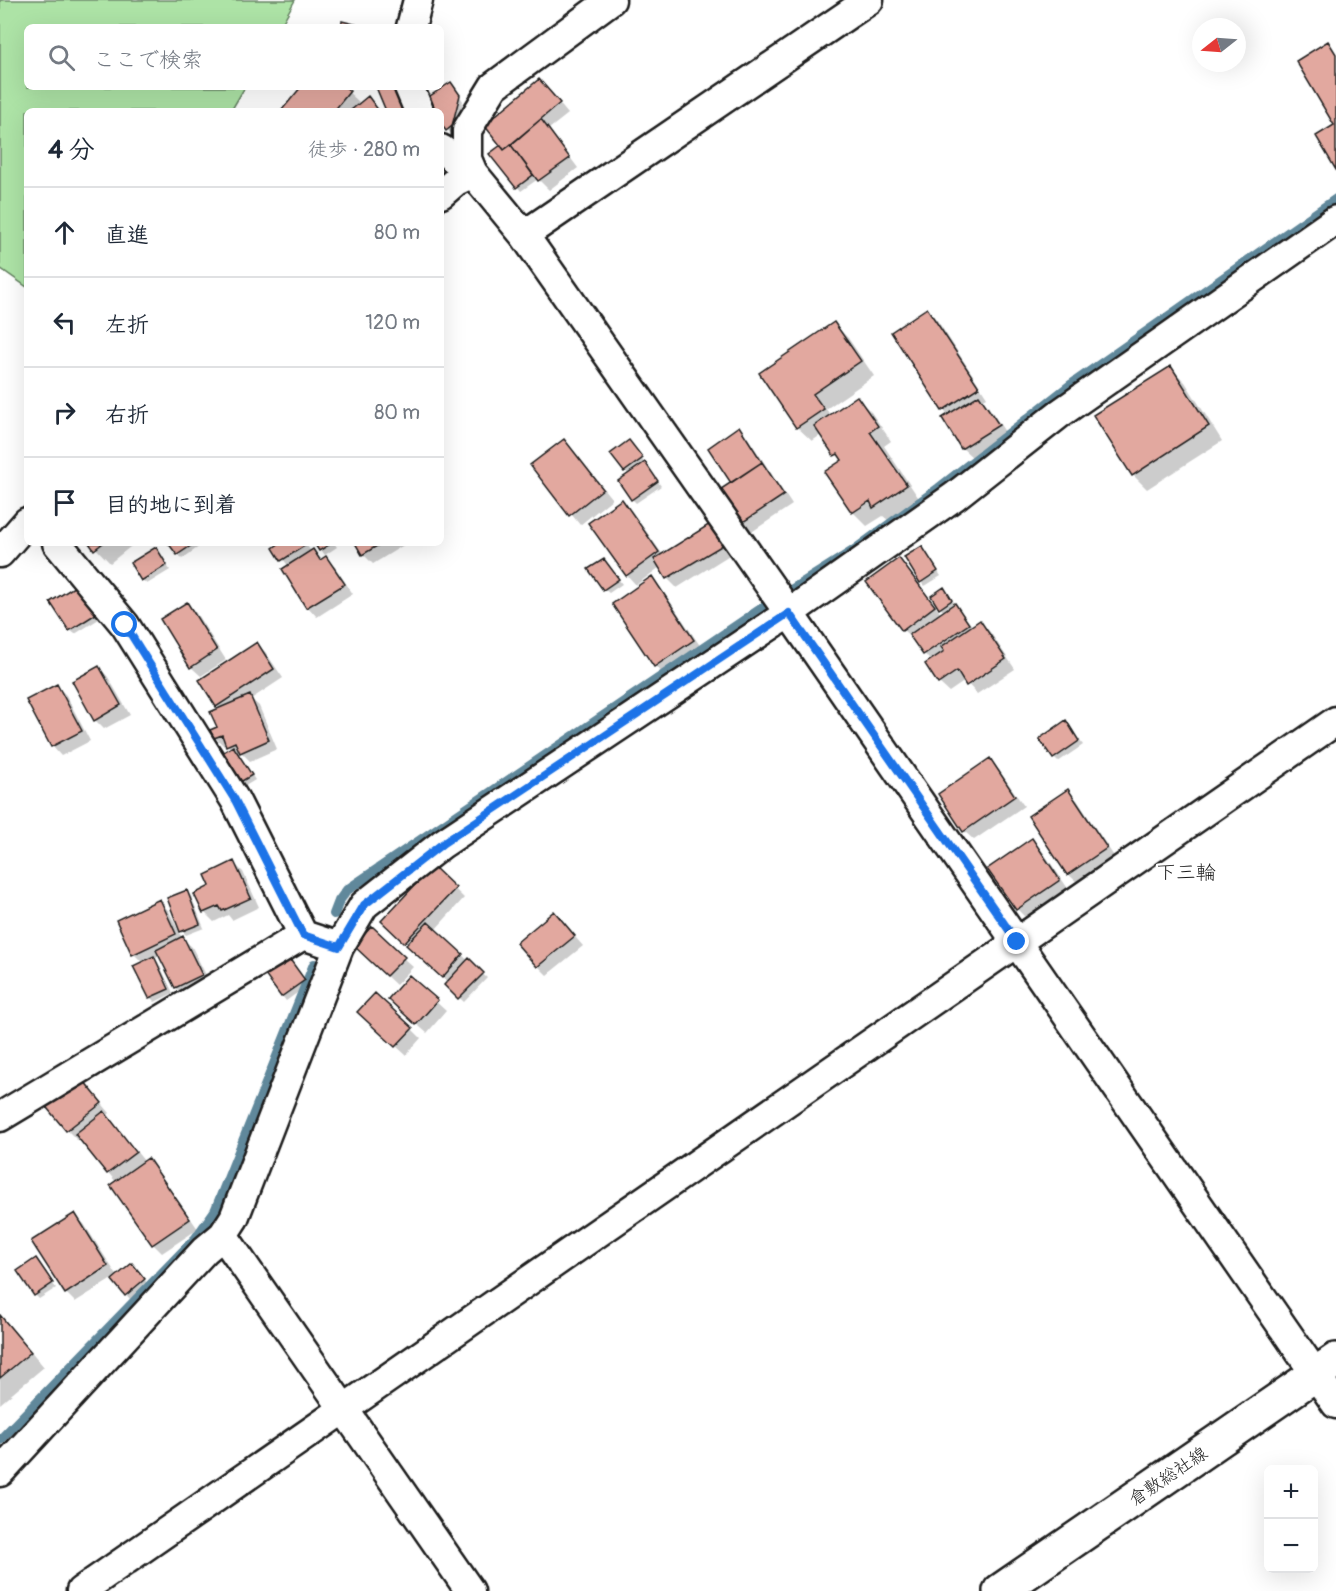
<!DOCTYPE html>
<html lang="ja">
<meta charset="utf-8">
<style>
:root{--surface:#fff;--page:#f2f2f3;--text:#1f2937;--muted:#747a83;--line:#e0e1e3}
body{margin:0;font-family:Pangolin,"Klee One",sans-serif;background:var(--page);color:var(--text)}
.controls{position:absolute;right:18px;bottom:18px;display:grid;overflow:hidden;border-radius:9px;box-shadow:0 6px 24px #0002}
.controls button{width:54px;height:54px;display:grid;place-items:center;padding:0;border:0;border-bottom:2px solid var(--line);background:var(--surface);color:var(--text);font:30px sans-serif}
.compass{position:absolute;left:1192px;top:18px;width:54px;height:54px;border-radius:50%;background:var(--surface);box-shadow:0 6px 24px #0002;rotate:253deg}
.stop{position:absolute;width:18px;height:18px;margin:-14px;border:4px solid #1a73e8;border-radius:50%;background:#fff}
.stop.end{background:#1a73e8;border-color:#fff;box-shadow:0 2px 6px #0008}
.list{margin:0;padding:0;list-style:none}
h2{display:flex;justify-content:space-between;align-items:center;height:78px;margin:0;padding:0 24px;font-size:26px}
h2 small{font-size:20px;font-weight:400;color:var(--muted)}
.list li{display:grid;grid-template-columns:39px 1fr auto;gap:18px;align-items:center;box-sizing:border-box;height:90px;padding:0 24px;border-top:2px solid var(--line)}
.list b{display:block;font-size:22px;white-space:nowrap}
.list em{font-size:20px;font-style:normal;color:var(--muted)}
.icon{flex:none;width:33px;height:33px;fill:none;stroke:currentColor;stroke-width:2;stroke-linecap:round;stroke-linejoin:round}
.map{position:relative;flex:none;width:1336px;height:1591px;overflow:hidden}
.search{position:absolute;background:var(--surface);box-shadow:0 6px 24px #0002;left:24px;top:24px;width:420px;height:66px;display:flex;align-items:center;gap:15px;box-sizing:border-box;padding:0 21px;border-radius:9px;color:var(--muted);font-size:22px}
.panel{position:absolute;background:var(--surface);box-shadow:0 6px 24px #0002;left:24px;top:108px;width:420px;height:438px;border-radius:9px}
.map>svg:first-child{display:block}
.green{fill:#ade3a6;stroke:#648061;stroke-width:1.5}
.shadow{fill:#0003}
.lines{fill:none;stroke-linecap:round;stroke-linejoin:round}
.stream{stroke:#60889b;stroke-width:10}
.building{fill:#e2a89f;stroke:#1c1c1c;stroke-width:1.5}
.street-casing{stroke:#1c1c1c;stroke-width:33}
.secondary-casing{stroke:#1c1c1c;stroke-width:38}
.street{stroke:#fff;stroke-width:28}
.secondary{stroke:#fff;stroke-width:33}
.route{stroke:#1a73e8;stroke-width:8}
.labels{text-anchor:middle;stroke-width:4.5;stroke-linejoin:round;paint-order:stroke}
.street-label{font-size:18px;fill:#1c1c1c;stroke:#fff}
.neighbourhood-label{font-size:20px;fill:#1c1c1c;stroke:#fff}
</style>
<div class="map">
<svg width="1336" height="1591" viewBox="0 0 1336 1591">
<rect width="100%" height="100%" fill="#fff"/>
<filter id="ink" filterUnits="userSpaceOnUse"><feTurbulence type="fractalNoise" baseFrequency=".0167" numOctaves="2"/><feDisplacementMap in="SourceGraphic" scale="12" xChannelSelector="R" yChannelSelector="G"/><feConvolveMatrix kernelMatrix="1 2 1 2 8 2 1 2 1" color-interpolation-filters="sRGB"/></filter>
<g filter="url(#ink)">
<path class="green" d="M0,0H295L280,27H27V87H245L231,111H27V287L0,268Z"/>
<path class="shadow" d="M303,87H343L359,102L353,109L368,98L380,111H283Z
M455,88L463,101L456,131L451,134L441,121V111H434Z
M549,91L568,114L549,129L578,168L549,190L538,179L521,191L491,154L503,145Z
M927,310L937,320L987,397L982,400L988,406L1007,435L972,457L962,448L949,415L944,410Z
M834,324L848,338L874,376L826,409L831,416L857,398L871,412L891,441L884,446L920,500L889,521L883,516L867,526L853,512L842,461L821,435L812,441L797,427Z
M1170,367L1185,382L1222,441L1147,489L1133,475Z
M739,428L748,438L792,505L750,533L741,524L733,483Z
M564,441L612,499L580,525L532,465Z
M633,447L661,486L636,503L632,499L629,475L612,455Z
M621,501L631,510L663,555L710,526L720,535L731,554L677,588L667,578L660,567L636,585L627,575Z
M91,543H135L110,563Z
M170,543H198L200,546L182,559Z
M283,543H305L310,550L295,560L296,562L313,551L322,560L326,558L335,567L353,594L317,617L308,607L284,570L289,567L275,548Z
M316,543H334L337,547L325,555Z
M357,543H407L373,564L363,554Z
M922,548L941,576L925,586L921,582Z
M156,549L170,570L147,584L142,580Z
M899,560L908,569L941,614L945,612L940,608L944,589L973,627L980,622L990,632L1015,669L977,694L965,681L949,692L939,683L931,662L913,639L903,630Z
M608,565L622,584L609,593L604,589Z
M652,578L661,588L703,650L665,675L655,666Z
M81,591L99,619L75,634L70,630Z
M187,603L196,613L226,660L201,676L191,667Z
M257,643L266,653L283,678L251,699L259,706L277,749L250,761L241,752L239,754L255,780L237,791L231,749L228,745L225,747L215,737L221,709L217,706Z
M99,667L108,677L130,715L104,729L95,720Z
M57,686L66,695L90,741L61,756L52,746Z
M1066,722L1083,745L1058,762L1054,758Z
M989,760L999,770L1024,806L974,840L964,831Z
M1067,791L1077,800L1115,858L1078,883L1068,874Z
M1031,840L1041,849L1069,890L1027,919L1017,909L989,869Z
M234,863L243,872L259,907L232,920L228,915L214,922L204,912L196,894L212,887Z
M433,868L464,898L435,930L487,978L464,1002L446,985L448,983L383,921Z
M187,892L191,896L204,928L186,935L182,931Z
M159,901L169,911L182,938L192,947L211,985L186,997L176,988L160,955L154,958L158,962L173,993L155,1002L150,997L143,963L134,954Z
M554,913L583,946L547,975L538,966Z
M365,956L403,958L413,967L396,985Z
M293,964L308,985L286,1001L267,976Z
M409,977L446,1011L427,1033L399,1009Z
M368,1021L412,1029L421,1038L406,1055Z
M79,1077L110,1113L107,1116L145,1162L148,1160L157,1170L198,1229L162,1253L153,1244L116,1182L79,1138L77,1140L67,1130L45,1103Z
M75,1215L84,1224L118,1277L136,1269L148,1284L130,1299L112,1279L75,1302L66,1293Z
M36,1260L56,1288L39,1299L35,1295Z
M0,1314L44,1367L0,1404Z"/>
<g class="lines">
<path class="stream" d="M334,914L339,901L347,890L764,607L853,551L939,488L1072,384L1336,199
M0,1440L196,1238L215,1211L314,964"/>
</g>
<path class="building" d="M342,21L366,27H341Z
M1328,41L1336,54V170L1316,136L1334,125L1296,61Z
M539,79L560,103L504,150L484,125Z
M451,82L460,95L452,126L446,131L441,124V111H432L424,100Z
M301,87H345L350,91L334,111H281Z
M376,87H396L407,111H386Z
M368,96L379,111H350Z
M541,119L570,158L538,181L511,145Z
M501,145L504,150L511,145L533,175L516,188L489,154Z
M927,308L979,387L942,411L891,332Z
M834,322L861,361L813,394L824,409L796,428L759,373Z
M1171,366L1209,426L1132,476L1093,415Z
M979,395L999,425L961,449L942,418Z
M857,396L878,426L870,432L907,485L873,508L870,501L852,513L824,472L842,460L838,454L834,456L814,426Z
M739,426L762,462L731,483L708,448Z
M564,439L603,489L569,516L530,465Z
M629,440L643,458L624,472L610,454Z
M645,462L658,481L631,500L618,481Z
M762,462L784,495L740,524L718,491Z
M622,499L659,552L626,576L588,523Z
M710,524L723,545L666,579L654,559Z
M89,543H103L94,550Z
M168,543H195L177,555Z
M280,543H305L306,545L281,561L273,548Z
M314,543H332L319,551Z
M355,543H382L362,555Z
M922,546L938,571L920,583L904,557Z
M156,547L167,565L141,581L130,563Z
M313,549L320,560L326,556L345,584L306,608L282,569Z
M899,558L935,606L902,631L866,582Z
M604,559L619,579L603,590L588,569Z
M652,576L694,640L654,667L612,604Z
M77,585L96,614L69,631L50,602Z
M944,587L952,600L939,609L931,596Z
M187,602L217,650L190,668L160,619Z
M955,603L969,624L923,655L909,635Z
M980,620L1006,659L966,686L957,671L938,684L925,664L944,651L941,647Z
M257,642L274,669L216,707L199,680Z
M99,666L121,705L94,721L72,681Z
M57,684L82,731L51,747L26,700Z
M250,695L269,740L240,753L235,742L226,746L222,735L214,738L210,730L217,727L210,712Z
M1066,720L1079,741L1053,759L1039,739Z
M233,746L252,775L232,787L214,758Z
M990,758L1015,796L963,832L938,794Z
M1068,789L1107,848L1067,875L1028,816Z
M1032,838L1060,880L1016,910L987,869Z
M234,861L251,898L222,911L219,906L203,913L194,894L210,886L205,875Z
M433,866L456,888L404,943L381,921Z
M187,890L200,924L180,932L167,898Z
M160,899L176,934L132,955L116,920Z
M554,911L575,936L537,967L516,943Z
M428,922L463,954L442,978L406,945Z
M372,926L405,957L386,976L354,946Z
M183,936L202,975L175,988L156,950Z
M154,956L169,989L149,998L133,966Z
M289,958L305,980L281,997L265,975Z
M469,958L484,973L458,999L444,985Z
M409,975L438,1000L416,1025L388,999Z
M375,993L413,1028L395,1047L357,1012Z
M79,1075L102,1103L66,1131L43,1103Z
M104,1111L136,1152L107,1174L75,1134Z
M148,1158L190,1219L152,1245L110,1185Z
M75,1213L108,1266L65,1294L31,1241Z
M36,1258L53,1283L34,1296L17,1271Z
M132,1263L145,1279L125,1296L112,1280Z
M0,1315L31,1352L0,1378Z"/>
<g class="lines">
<defs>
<path id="street" d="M411,27L418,0
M409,87L419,111
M441,149L473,173L524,235L789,613L1336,1404
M473,173L467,159V130L494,86L611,0
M441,194L456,181L473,173
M524,235L869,0
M57,543L125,625L235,800L303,935L339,947
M0,553L27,522
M0,1117L303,935
M223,1235L470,1591
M0,1472L205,1250L223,1235L234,1218L339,947L364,905L442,844L789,613L955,496L1059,414L1336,220
M81,1591L1336,721"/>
<path id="secondary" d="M1000,1591L1336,1360"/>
</defs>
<use href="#street" class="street-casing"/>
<use href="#secondary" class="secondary-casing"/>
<use href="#street" class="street"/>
<use href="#secondary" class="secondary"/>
</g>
</g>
<g class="lines" filter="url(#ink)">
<path class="route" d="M125,625L235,800L303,935L339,947L364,905L442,844L789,613L1017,942"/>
</g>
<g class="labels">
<g class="street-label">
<text transform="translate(1168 1476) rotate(-34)" y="6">倉敷総社線</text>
</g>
<g class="neighbourhood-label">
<text x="1186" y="879">下三輪</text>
</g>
</g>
</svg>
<div class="controls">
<button>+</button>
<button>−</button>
</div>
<svg class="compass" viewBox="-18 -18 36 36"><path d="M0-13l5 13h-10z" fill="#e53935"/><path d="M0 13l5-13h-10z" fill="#747a83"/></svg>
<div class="stop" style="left:125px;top:625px"></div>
<div class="stop end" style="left:1017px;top:942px"></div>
<div class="search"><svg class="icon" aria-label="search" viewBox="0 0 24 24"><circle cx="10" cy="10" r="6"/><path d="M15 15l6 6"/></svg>ここで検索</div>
<section class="panel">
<h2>4 分<small>徒歩 · 280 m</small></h2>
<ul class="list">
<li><svg class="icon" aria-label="ahead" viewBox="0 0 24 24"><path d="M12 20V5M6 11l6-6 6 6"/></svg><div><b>直進</b></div><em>80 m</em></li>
<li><svg class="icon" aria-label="left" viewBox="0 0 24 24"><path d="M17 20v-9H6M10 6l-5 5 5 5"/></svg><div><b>左折</b></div><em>120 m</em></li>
<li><svg class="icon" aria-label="right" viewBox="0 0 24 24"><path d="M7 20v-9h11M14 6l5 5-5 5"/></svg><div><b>右折</b></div><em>80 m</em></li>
<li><svg class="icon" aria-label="arrive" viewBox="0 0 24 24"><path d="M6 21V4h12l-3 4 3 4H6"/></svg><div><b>目的地に到着</b></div></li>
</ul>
</section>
</div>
